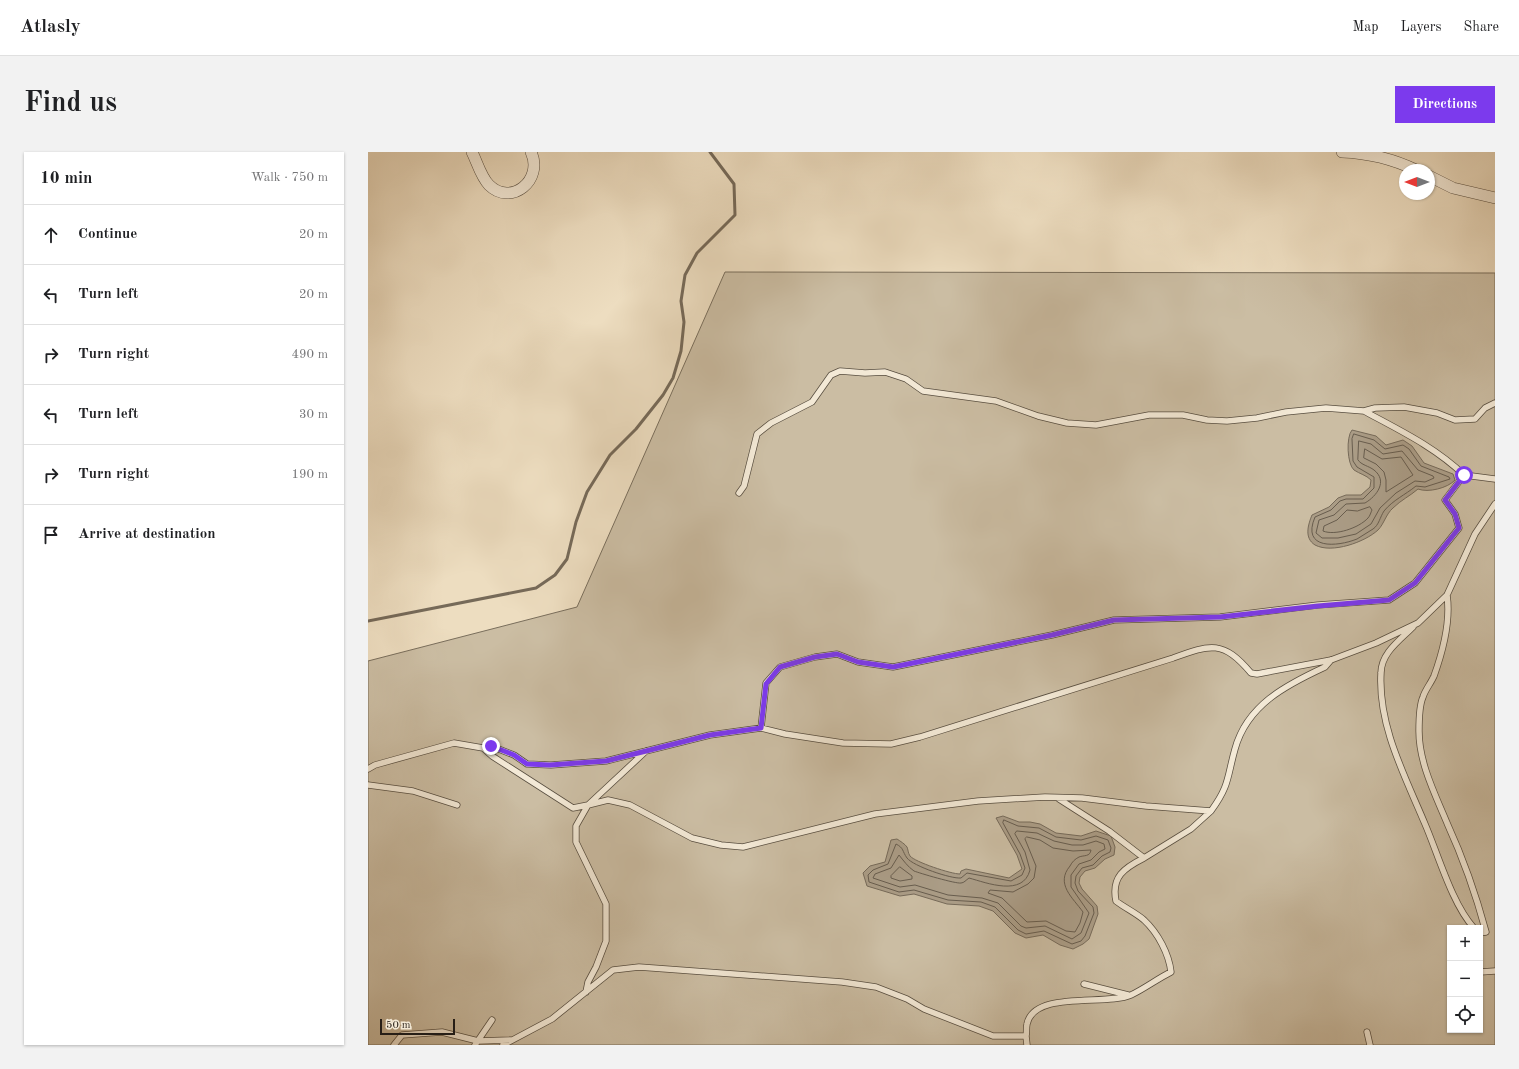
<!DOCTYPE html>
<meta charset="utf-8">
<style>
:root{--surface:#fff;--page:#f2f2f2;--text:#202124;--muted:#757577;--line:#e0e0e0;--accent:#7c3aed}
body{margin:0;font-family:"Old Standard TT",serif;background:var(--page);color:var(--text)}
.controls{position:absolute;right:12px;bottom:12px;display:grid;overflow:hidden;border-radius:0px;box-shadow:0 1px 3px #0004}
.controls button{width:36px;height:36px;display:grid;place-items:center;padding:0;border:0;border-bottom:1px solid var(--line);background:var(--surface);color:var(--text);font:20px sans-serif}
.compass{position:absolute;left:1031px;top:12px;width:36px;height:36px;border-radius:50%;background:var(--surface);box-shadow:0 1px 3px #0004;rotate:270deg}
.scale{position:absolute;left:12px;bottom:10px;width:75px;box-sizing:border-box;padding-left:4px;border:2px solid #271e16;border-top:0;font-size:11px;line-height:14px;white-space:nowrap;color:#271e16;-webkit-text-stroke:3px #f3e9d6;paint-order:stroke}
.stop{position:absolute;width:12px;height:12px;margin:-9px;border:3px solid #7c3aed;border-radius:50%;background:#fff}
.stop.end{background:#7c3aed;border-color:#fff;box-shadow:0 1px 4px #0008}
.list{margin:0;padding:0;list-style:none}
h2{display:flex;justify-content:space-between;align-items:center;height:52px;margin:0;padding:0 16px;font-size:17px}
h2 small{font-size:13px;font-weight:400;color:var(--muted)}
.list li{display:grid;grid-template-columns:26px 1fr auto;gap:12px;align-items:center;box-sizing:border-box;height:60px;padding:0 16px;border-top:1px solid var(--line)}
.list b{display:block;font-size:15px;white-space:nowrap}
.list em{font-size:13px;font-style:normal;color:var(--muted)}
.icon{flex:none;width:22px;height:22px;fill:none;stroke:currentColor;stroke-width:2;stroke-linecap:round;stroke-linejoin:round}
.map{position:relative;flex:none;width:1127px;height:893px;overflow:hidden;border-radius:0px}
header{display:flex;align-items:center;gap:24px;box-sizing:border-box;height:56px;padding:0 20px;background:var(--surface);border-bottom:1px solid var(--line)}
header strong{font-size:19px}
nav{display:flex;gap:22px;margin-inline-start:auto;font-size:14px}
.intro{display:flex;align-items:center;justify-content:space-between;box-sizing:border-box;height:96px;padding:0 24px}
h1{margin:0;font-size:28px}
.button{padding:10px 18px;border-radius:0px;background:var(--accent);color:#fff;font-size:14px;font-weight:700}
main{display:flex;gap:24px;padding:0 24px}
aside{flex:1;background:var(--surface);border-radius:0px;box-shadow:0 1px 3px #0004}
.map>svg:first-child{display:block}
.green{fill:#cbbda3;stroke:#796e5c;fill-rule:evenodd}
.water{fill:#aa9c86;stroke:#766a59}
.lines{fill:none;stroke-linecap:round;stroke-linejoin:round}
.shore{stroke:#685d4e;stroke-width:1}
.stream{stroke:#766a59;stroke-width:3}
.service-casing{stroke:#584e40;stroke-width:7}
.minor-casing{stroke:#584e40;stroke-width:12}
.service{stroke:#f3e9d6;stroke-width:5.5}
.minor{stroke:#f3e9d6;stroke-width:11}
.route{stroke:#7c3aed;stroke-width:5}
</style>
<header>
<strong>Atlasly</strong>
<nav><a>Map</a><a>Layers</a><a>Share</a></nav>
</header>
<div class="intro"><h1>Find us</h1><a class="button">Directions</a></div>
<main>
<aside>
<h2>10 min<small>Walk · 750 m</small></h2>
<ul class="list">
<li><svg class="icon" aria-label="ahead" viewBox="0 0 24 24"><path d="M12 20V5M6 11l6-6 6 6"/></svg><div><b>Continue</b></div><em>20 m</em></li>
<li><svg class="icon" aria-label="left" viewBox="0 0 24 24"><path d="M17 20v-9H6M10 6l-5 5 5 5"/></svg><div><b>Turn left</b></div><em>20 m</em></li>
<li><svg class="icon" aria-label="right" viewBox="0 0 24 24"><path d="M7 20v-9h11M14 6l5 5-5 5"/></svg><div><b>Turn right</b></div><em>490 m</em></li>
<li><svg class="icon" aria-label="left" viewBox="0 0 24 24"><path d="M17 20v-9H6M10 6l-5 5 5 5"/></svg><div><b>Turn left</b></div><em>30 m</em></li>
<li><svg class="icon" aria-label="right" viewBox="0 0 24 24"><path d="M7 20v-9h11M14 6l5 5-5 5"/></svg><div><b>Turn right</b></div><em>190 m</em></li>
<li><svg class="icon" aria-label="arrive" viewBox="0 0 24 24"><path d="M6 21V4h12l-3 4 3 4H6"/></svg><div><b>Arrive at destination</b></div></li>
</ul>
</aside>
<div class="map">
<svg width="1127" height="893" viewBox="0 0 1127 893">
<rect width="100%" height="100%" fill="#edddc0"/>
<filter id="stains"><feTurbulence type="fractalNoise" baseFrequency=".005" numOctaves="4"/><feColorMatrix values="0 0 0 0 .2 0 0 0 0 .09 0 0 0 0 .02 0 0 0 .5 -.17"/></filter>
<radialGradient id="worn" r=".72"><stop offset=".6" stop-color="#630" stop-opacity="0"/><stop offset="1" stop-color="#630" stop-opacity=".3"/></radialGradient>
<path class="green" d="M357,120L1127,121V893H0V509L209,455ZM1082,776H1112V878H1082Z"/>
<path class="water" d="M984,278L1008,284L1018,293L1035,288L1044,294L1056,311L1085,322L1087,328C1080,336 1060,341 1050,337C1042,344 1033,348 1025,356C1018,362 1016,372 1010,378C997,390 964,402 947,393C936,386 940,373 944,363L961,355L970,346L978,343H993L1002,335L1003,328C998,323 992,322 986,318C979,312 978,285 984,278Z
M635,664L651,670H662L672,672L688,681L713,684L728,679L743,684L747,695L746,703L737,707L727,716L717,719L712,725L711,731L714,737L729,754L730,762L721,787L715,792L705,797L692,793L675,783L658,786L647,781L625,759L611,754L579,752L546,742L532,744L499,734L495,721L502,714L517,710L523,688L529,687C532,689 537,692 539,695C540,697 540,701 542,704C547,710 583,722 592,722L593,719L598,717L641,726L654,717L649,703L628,666Z"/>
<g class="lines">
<path class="shore" d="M986,282L1006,288L1017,297L1035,293L1041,297L1053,314L1081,325L1082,327L1057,335L1048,334C1037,343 1025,348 1016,359C1012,365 1011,373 1005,377C1000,380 994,384 989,387C969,395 933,398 947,365L963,358L972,349L978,347H995L1006,336V325L989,315L985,309L984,287Z
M991,289L1003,292L1015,302L1034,299L1050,318L1065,324L1066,326L1057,330L1047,329L1028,341L1012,356L1003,372L988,382L970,386H954L948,381L951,368L966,363L978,352L997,351C1009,344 1020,329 1006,318C1001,314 993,313 990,308Z
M997,297L1014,307L1033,305L1045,323L1018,340V328L1016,320L1008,312L996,306Z
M1002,355L1004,358C1003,360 1002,364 1000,366C991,376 967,384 955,379L956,374L969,368L979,358L989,359Z
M636,668L650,674L671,676L688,685L713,688L728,684L740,688L743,696L742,700L734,704L725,713L714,716L708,724L707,731L710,739L725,755L726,761L717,784L713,789L704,792L676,779L658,782L650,778L627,755L613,750L580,748L546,738L531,740L501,730L500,723L505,718L520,712L528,692C536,696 534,699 539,706C545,714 583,727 593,726L599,721L643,729L654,723L657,716L652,702L635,671Z
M649,679L669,681L686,689L704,693H715L728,689L736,692L737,697L731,700L723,708L711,712L703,723V735L721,761L713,781L704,787L677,774L658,776L653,774L630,751L614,746L580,743L547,733L532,735L505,726L507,722L523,716L531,703C535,708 540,715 546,719C551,721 588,732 593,731C596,731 598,728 601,726C619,731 655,745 662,718L657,700L647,682Z
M659,685L672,688L685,696L705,699L723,698C722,705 716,703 711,705C707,707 704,710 702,714C687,732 705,746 715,760L712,771L707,780L698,779L678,769L659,770L634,746L620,741L622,738L645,740L660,732L666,726L668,714L657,687Z
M532,715L544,724V727L532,729L523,726V724Z"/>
<path class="stream" d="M0,469L168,436L187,423L199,407L208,370L219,340L242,303L268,277L295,243L305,226L313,199L316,170L313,149L317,123L329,101L367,63L366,32L342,0"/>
<defs>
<path id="service" d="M1096,323L1127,327
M371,341L376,334L389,282L403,271L444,250L463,223L472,219L497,221L517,220L538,227L555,239L628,249L670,264L699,271L728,273L781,263H815L839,268L859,269L889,266L918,260L958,256L996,259
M1079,443C1083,470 1075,499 1066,524C1063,531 1057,538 1055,545C1051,554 1051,569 1051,579C1051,611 1067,642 1079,671C1095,706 1108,743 1118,780L1112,781
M1045,475C1032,488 1013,501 1013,521C1010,574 1037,624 1057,672C1070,702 1084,752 1106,776
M393,576L398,531L412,515L447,505L469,502L490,510L525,515L684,483L746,468L852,465L950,453L1021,448L1047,431L1091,376L1087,362L1077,348L1096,323C1067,295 1031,278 996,259L1007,256L1036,255L1069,261L1087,268L1107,267L1117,256L1127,251
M115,596L124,604L205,656L220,653L278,599
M0,617L7,613L86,591L115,596L123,594L146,603L159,612L183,613L238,609L342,583L393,576L417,582L475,591L523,592L552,585L805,506C843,492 855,488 883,521L889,522L963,508L1008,491L1050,471L1079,443L1107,382L1127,352
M0,633L45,639L89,653
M843,659C862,633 859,625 867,597C879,553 918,533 957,515L963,508
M1112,820L1127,819
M716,832L760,843
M218,840L220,830L228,815L238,789V752L208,690V674L220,653L240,648L262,653L324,686L353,693L375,695L507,662L610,649L677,645L714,646L778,654L843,659L823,677L776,706L741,679L691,647
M999,880L1002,893
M658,884C659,880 658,876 659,872C666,838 738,854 763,843C776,837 789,827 803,820C801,802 790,781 776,768C768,761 757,756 748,749C743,725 756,716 776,706
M26,893L34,883L74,880L110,889L144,888
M107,893L124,868
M135,893L184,867L245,818L271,815L474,830L508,835L539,847L556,857L625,884H658L659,893"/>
<path id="minor" d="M104,0C109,10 113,25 121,33C143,55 176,28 163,0
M974,0C1000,1 1025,7 1048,18
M1061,24L1085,36L1127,46"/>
</defs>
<use href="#service" class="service-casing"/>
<use href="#minor" class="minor-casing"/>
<use href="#service" class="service"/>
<use href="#minor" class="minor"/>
</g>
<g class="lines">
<path class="route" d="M123,594L146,603L159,612L182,613L238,609L342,583L393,576L398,532L412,515L447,505L469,502L490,510L525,515L684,483L746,468L852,465L950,454L1021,448L1047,431L1091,376L1087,362L1077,348L1096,323"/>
</g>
<rect width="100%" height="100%" filter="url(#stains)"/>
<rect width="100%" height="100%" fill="url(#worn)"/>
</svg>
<div class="controls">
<button>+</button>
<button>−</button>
<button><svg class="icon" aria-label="locate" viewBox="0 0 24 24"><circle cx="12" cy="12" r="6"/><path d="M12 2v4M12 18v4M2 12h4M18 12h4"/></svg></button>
</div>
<svg class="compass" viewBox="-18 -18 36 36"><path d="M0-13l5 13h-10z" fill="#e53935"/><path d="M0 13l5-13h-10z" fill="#757577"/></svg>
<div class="scale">50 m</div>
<div class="stop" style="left:1096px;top:323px"></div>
<div class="stop end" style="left:123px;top:594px"></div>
</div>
</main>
